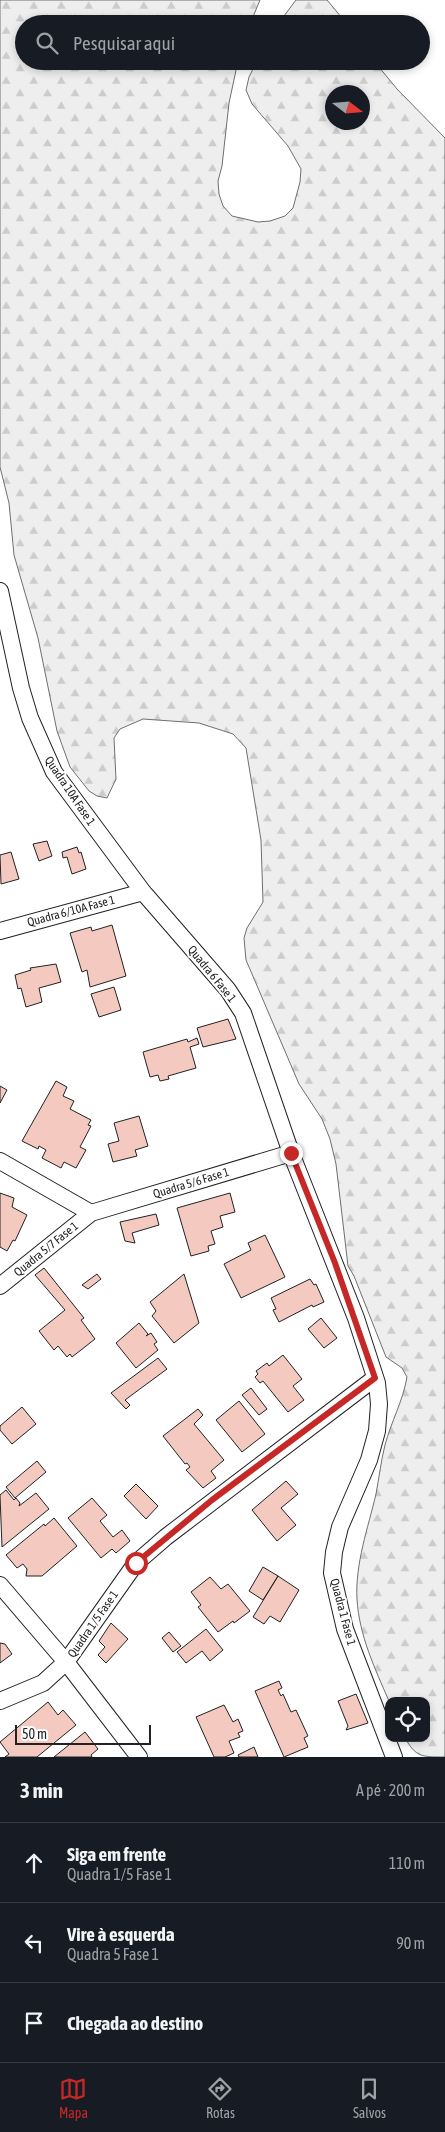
<!DOCTYPE html>
<html lang="pt">
<meta charset="utf-8">
<style>
:root{--surface:#171b24;--page:#20242c;--text:#f1f3f6;--muted:#9ea1a6;--line:#363941;--accent:#c62828}
body{margin:0;font-family:"Asap Condensed",sans-serif;background:var(--page);color:var(--text)}
.controls{position:absolute;right:15px;bottom:15px;display:grid;overflow:hidden;border-radius:10px;box-shadow:0 2px 8px #0003}
.controls button{width:45px;height:45px;display:grid;place-items:center;padding:0;border:0;border-bottom:1px solid var(--line);background:var(--surface);color:var(--text);font:25px sans-serif}
.compass{position:absolute;left:325px;top:85px;width:45px;height:45px;border-radius:50%;background:var(--surface);box-shadow:0 2px 8px #0003;rotate:106deg}
.scale{position:absolute;left:15px;bottom:12px;width:136px;box-sizing:border-box;padding-left:5px;border:2px solid #222;border-top:0;font-size:14px;line-height:18px;white-space:nowrap;color:#222;-webkit-text-stroke:4px #fff;paint-order:stroke}
.stop{position:absolute;width:15px;height:15px;margin:-11px;border:4px solid #c62828;border-radius:50%;background:#fff}
.stop.end{background:#c62828;border-color:#fff;box-shadow:0 1px 5px #0008}
.list{margin:0;padding:0;list-style:none}
h2{display:flex;justify-content:space-between;align-items:center;height:65px;margin:0;padding:0 20px;font-size:21px}
h2 small{font-size:16px;font-weight:400;color:var(--muted)}
.list li{display:grid;grid-template-columns:32px 1fr auto;gap:15px;align-items:center;box-sizing:border-box;height:80px;padding:0 20px;border-top:1px solid var(--line)}
.list b{display:block;font-size:19px;white-space:nowrap}
.list p{margin:0;font-size:16px;white-space:nowrap;color:var(--muted)}
.list em{font-size:16px;font-style:normal;color:var(--muted)}
.icon{flex:none;width:28px;height:28px;fill:none;stroke:currentColor;stroke-width:2;stroke-linecap:round;stroke-linejoin:round}
.map{position:relative;flex:none;width:445px;height:1757px;overflow:hidden}
.search{position:absolute;background:var(--surface);box-shadow:0 2px 8px #0003;left:15px;right:15px;top:15px;height:55px;display:flex;align-items:center;gap:12px;box-sizing:border-box;padding:0 18px;border-radius:28px;color:var(--muted);font-size:19px}
.sheet{height:305px;background:var(--surface)}
nav{display:flex;justify-content:space-around;align-items:center;box-sizing:border-box;height:70px;border-top:1px solid var(--line);background:var(--surface);font-size:14px;color:var(--muted)}
nav a{display:grid;justify-items:center;gap:2px}
nav .on{color:var(--accent)}
.map>svg:first-child{display:block}
.forest{fill:url(#forest-firs);stroke:#6f6f6f;fill-rule:evenodd}
.building{fill:#f3c9c0;stroke:#222}
.lines{fill:none;stroke-linecap:round;stroke-linejoin:round}
.minor-casing{stroke:#222;stroke-width:18}
.minor{stroke:#fff;stroke-width:16}
.route{stroke:#c62828;stroke-width:6}
.labels{text-anchor:middle;stroke-width:4;stroke-linejoin:round;paint-order:stroke}
.street-label{font-size:12px;fill:#222;stroke:#fff}
</style>
<div class="map">
<svg width="445" height="1757" viewBox="0 0 445 1757">
<defs>
<pattern id="forest-firs" width="22" height="20" patternUnits="userSpaceOnUse" patternTransform="scale(1.25)"><rect width="22" height="20" fill="#eee"/><path d="M5 1l3.5 6h-7zM16 11l3.5 6h-7z" fill="#ccc"/></pattern>
</defs>
<rect width="100%" height="100%" fill="#fff"/>
<path class="forest" d="M0,0H260L250,24H24V61H238L229,103L222,166L218,181L219,194L223,206L232,216L258,222L270,221L285,216L293,208L300,182L301,169L288,146L252,104L246,90L249,77L257,61H374L397,89L445,138V1757C421,1757 416,1757 405,1738H426V1701H389C375,1669 359,1635 357,1599C355,1564 368,1528 376,1494C379,1478 381,1461 385,1445C391,1422 403,1401 407,1377L402,1368L386,1357L354,1276L348,1266L336,1164L330,1139L322,1119L299,1084L246,960L244,938L247,928L263,902L261,840L246,748L233,734L199,723L143,719L120,729L114,738L116,779L107,798L97,796L89,791L70,767L57,731L38,638L14,555L9,503L0,467ZM332,92H362V122H332Z
M296,0H327L347,24H278Z"/>
<path class="building" d="M47,841L52,856L39,861L33,844Z
M77,847L79,853L81,852L86,869L72,874L67,857L63,858L62,852Z
M11,852L19,879L1,884L0,855Z
M112,925L126,976L90,987L87,970L82,972L70,933L91,927L92,931Z
M56,964L61,982L39,988L42,1002L26,1007L21,988L18,989L15,975L31,970L30,968Z
M114,987L121,1010L99,1017L91,994Z
M228,1019L236,1039L203,1047L197,1028Z
M197,1038L199,1044L190,1047L196,1068L168,1076L169,1079L160,1081L158,1075L150,1077L143,1052L187,1039L188,1042Z
M56,1081L67,1087L63,1096L74,1101L70,1109L91,1120L88,1125L91,1126L80,1147L86,1150L76,1168L64,1162L61,1168L42,1158L46,1150L39,1146L38,1149L22,1141Z
M0,1086L7,1090L0,1103Z
M139,1116L148,1146L135,1150L137,1156L113,1162L108,1144L119,1141L114,1123Z
M0,1193L14,1198L12,1207L27,1215L15,1241L13,1240L7,1251L0,1247Z
M230,1193L235,1212L220,1216L223,1227L211,1231L215,1244L208,1246L209,1251L191,1256L177,1208Z
M156,1214L159,1225L132,1233L135,1243L125,1241L120,1222Z
M265,1235L285,1277L241,1298L224,1264L251,1250L248,1243Z
M44,1268L84,1318L81,1320L95,1339L72,1357L70,1354L67,1357L58,1346L54,1350L39,1331L65,1310L35,1275Z
M97,1274L101,1279L88,1289L82,1285Z
M184,1274L199,1323L174,1343L152,1316L156,1311L150,1302Z
M310,1279L314,1285L316,1284L324,1302L313,1307L312,1305L279,1322L273,1310L276,1309L271,1298Z
M321,1318L337,1338L324,1348L308,1329Z
M139,1323L148,1334L146,1336L151,1333L157,1342L154,1344L158,1350L136,1368L116,1343Z
M283,1355L302,1379L293,1386L304,1400L288,1412L263,1381L260,1383L255,1377L258,1374L256,1371L267,1363L269,1366Z
M158,1358L167,1369L125,1400L130,1405L126,1409L111,1393Z
M251,1388L267,1409L259,1415L242,1395Z
M239,1401L265,1434L242,1452L216,1420Z
M22,1407L36,1424L12,1444L0,1430V1426Z
M198,1409L203,1415L194,1424L224,1460L211,1471L216,1478L203,1488L186,1470L190,1467L187,1463L185,1464L163,1436Z
M37,1461L46,1472L15,1498L6,1487Z
M286,1481L298,1494L281,1508L296,1525L277,1541L252,1510Z
M136,1484L158,1506L146,1519L124,1496Z
M6,1490L14,1500L16,1498L20,1503L19,1506L36,1493L49,1509L2,1547L0,1495Z
M92,1498L107,1515L100,1521L113,1537L122,1530L130,1541L116,1553L112,1549L101,1558L68,1518Z
M54,1518L77,1546L42,1576H26L27,1569L23,1564L17,1568L6,1555L44,1524L45,1526Z
M263,1567L278,1576L263,1600L249,1591Z
M278,1576L299,1590L280,1622L270,1616L264,1624L253,1617Z
M210,1577L221,1589L228,1584L250,1611L234,1623L233,1621L218,1632L198,1607L201,1605L191,1592Z
M111,1623L128,1639L106,1663L98,1655L105,1647L99,1641Z
M206,1629L223,1650L210,1661L202,1651L186,1663L177,1652Z
M169,1632L181,1646L173,1652L162,1638Z
M0,1643L5,1644L12,1654L0,1663Z
M279,1681L282,1688L278,1690L281,1696L283,1694L291,1712L296,1710L308,1736L304,1738L308,1747L284,1757L255,1691Z
M356,1694L368,1723L346,1730L348,1726L338,1701Z
M48,1702L58,1715L63,1710L76,1725L37,1757H5L9,1754L0,1742Z
M224,1705L233,1722L238,1719L243,1731L238,1733L240,1737L229,1741L234,1753L225,1757H214L196,1717Z
M85,1732L98,1749L91,1755L92,1757H54Z
M254,1747L258,1757H239L238,1755Z"/>
<g class="lines">
<defs>
<path id="minor" d="M0,591L21,688L30,718L54,772L143,892L228,990L243,1013L291,1153L356,1318L377,1383L379,1404L377,1431L369,1460L340,1527L334,1552L332,1573L345,1629L394,1757
M0,931L143,892
M0,1161L91,1213
M0,1286L91,1213L291,1153
M0,1585L66,1662L139,1757
M0,1701L43,1683L66,1662L136,1563L166,1537L375,1378"/>
</defs>
<use href="#minor" class="minor-casing"/>
<use href="#minor" class="minor"/>
</g>
<g class="lines">
<path class="route" d="M136,1563L212,1500L375,1378L335,1263L291,1153"/>
</g>
<g class="labels">
<g class="street-label">
<text transform="translate(70 791) rotate(56)" y="4">Quadra 10A Fase 1</text>
<text transform="translate(71 911) rotate(-15)" y="4">Quadra 6/10A Fase 1</text>
<text transform="translate(212 974) rotate(51)" y="4">Quadra 6 Fase 1</text>
<text transform="translate(191 1183) rotate(-17)" y="4">Quadra 5/6 Fase 1</text>
<text transform="translate(46 1249) rotate(-39)" y="4">Quadra 5/7 Fase 1</text>
<text transform="translate(343 1612) rotate(75)" y="4">Quadra 1 Fase 1</text>
<text transform="translate(93 1624) rotate(-55)" y="4">Quadra 1/5 Fase 1</text>
</g>
</g>
</svg>
<div class="controls">
<button><svg class="icon" aria-label="locate" viewBox="0 0 24 24"><circle cx="12" cy="12" r="6"/><path d="M12 2v4M12 18v4M2 12h4M18 12h4"/></svg></button>
</div>
<svg class="compass" viewBox="-18 -18 36 36"><path d="M0-13l5 13h-10z" fill="#e53935"/><path d="M0 13l5-13h-10z" fill="#9ea1a6"/></svg>
<div class="scale">50 m</div>
<div class="stop" style="left:136px;top:1563px"></div>
<div class="stop end" style="left:291px;top:1153px"></div>
<div class="search"><svg class="icon" aria-label="search" viewBox="0 0 24 24"><circle cx="10" cy="10" r="6"/><path d="M15 15l6 6"/></svg>Pesquisar aqui</div>
</div>
<section class="sheet">
<h2>3 min<small>A pé · 200 m</small></h2>
<ul class="list">
<li><svg class="icon" aria-label="ahead" viewBox="0 0 24 24"><path d="M12 20V5M6 11l6-6 6 6"/></svg><div><b>Siga em frente</b><p>Quadra 1/5 Fase 1</p></div><em>110 m</em></li>
<li><svg class="icon" aria-label="left" viewBox="0 0 24 24"><path d="M17 20v-9H6M10 6l-5 5 5 5"/></svg><div><b>Vire à esquerda</b><p>Quadra 5 Fase 1</p></div><em>90 m</em></li>
<li><svg class="icon" aria-label="arrive" viewBox="0 0 24 24"><path d="M6 21V4h12l-3 4 3 4H6"/></svg><div><b>Chegada ao destino</b></div></li>
</ul>
</section>
<nav>
<a class="on"><svg class="icon" aria-label="map" viewBox="0 0 24 24"><path d="M3 6l6-2 6 2 6-2v14l-6 2-6-2-6 2zM9 4v14M15 6v14"/></svg>Mapa</a>
<a><svg class="icon" aria-label="directions" viewBox="0 0 24 24"><path d="M12 3l9 9-9 9-9-9zM9 14v-3h6M13 9l2 2-2 2"/></svg>Rotas</a>
<a><svg class="icon" aria-label="saved" viewBox="0 0 24 24"><path d="M7 4h10v16l-5-4-5 4z"/></svg>Salvos</a>
</nav>
